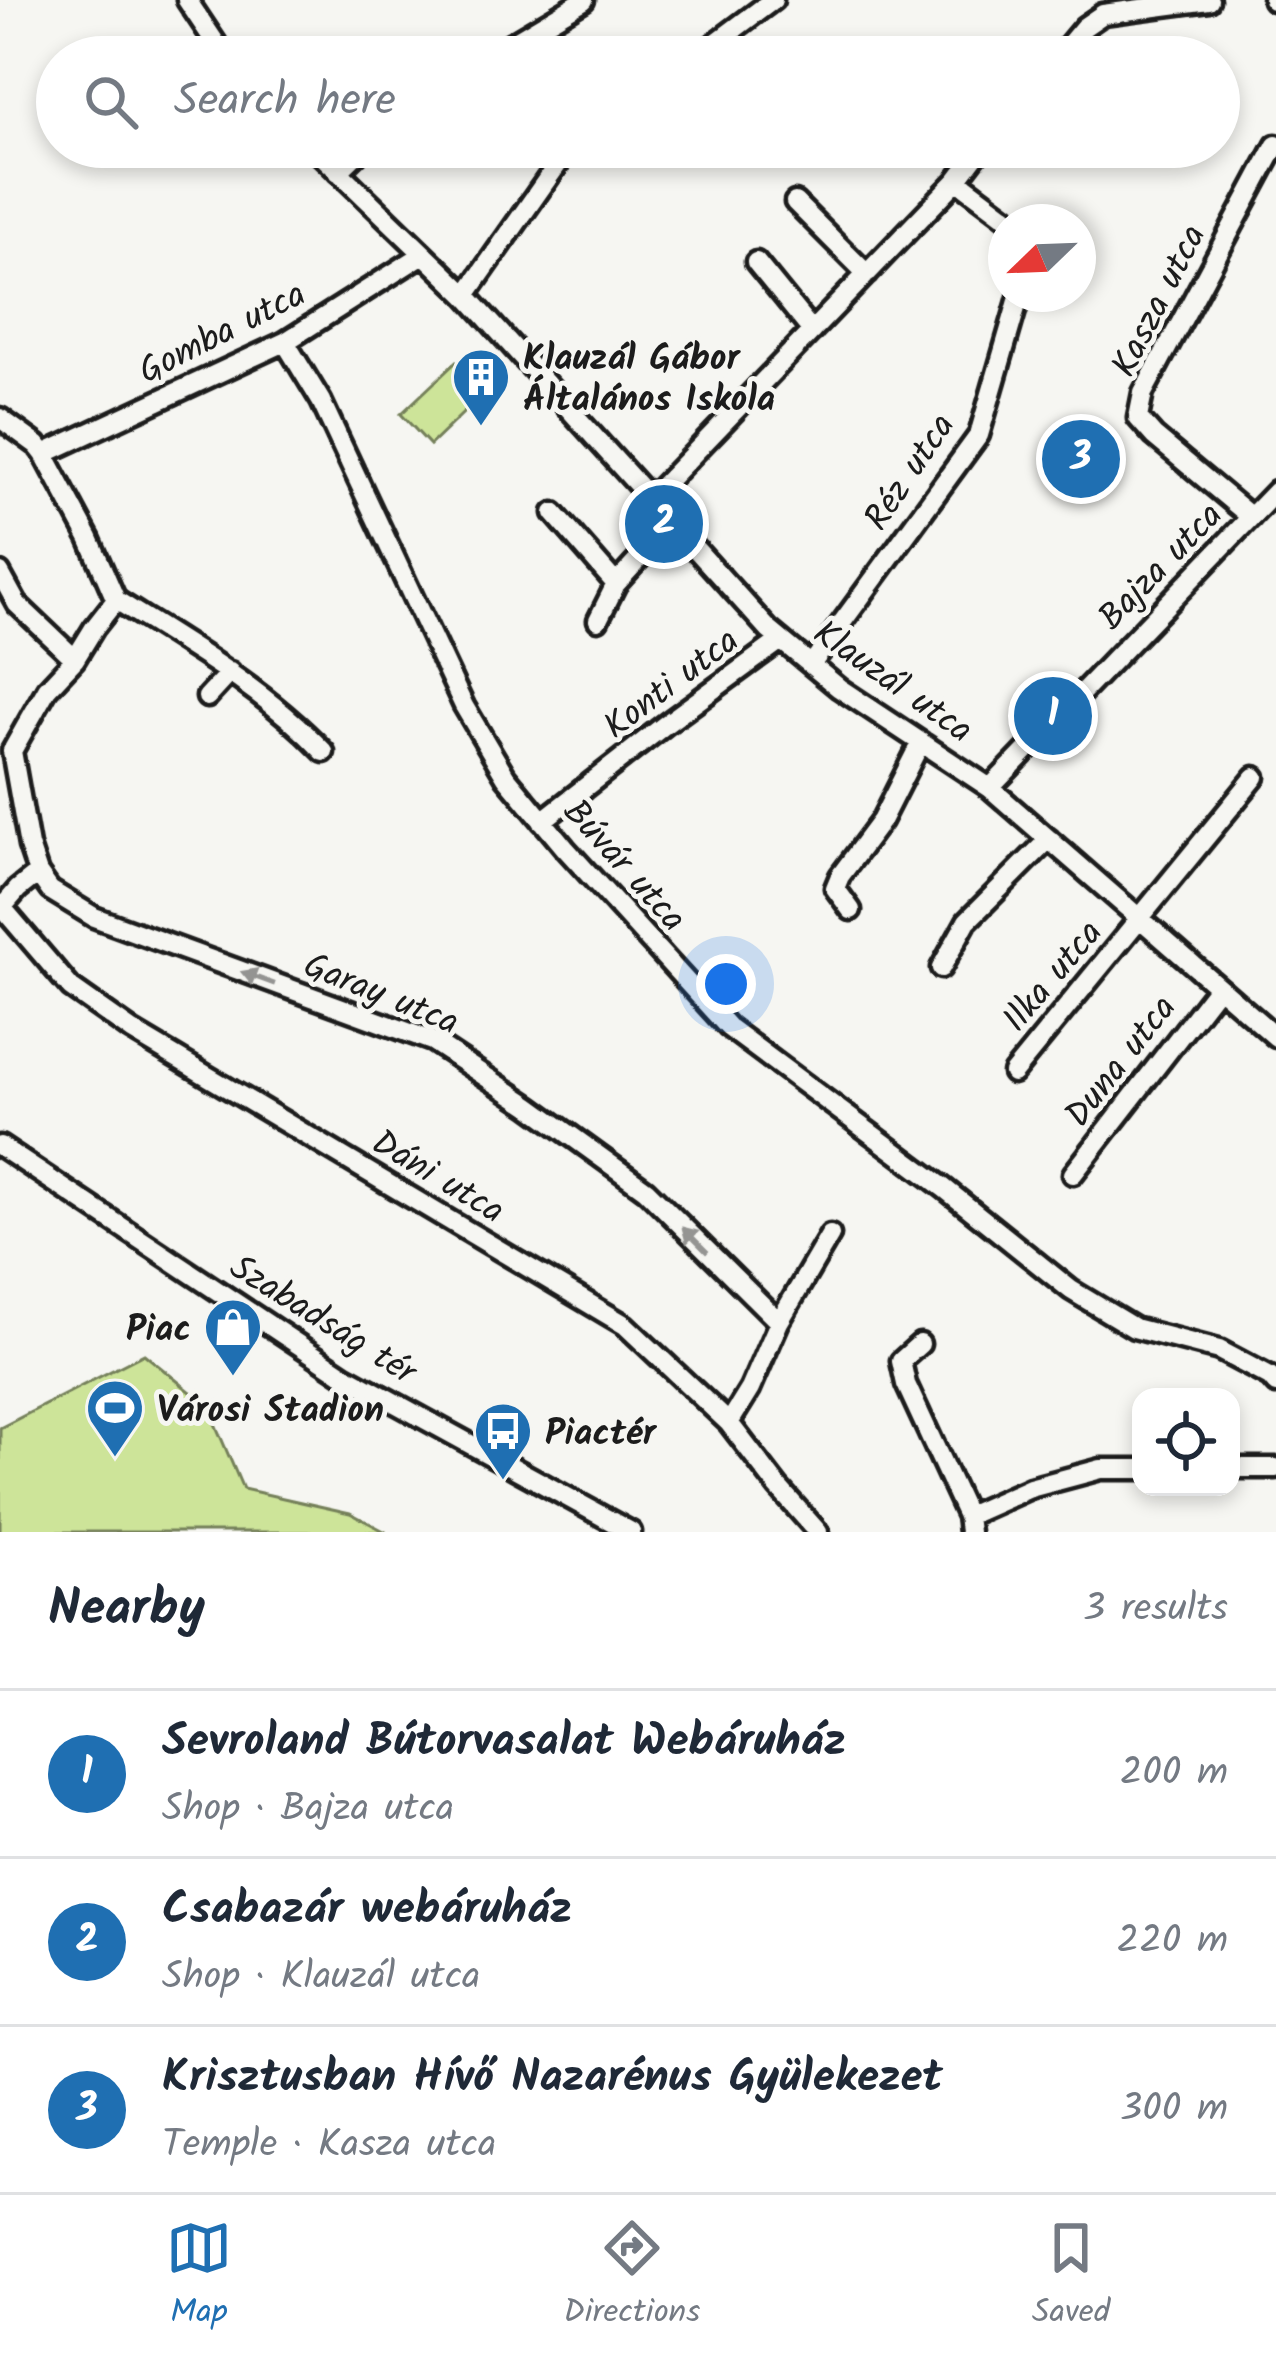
<!DOCTYPE html>
<meta charset="utf-8">
<style>
:root{--surface:#fff;--page:#f6f6f7;--text:#1f2937;--muted:#747a83;--line:#e0e1e3;--accent:#1f6fb2}
body{margin:0;font-family:Kalam,sans-serif;background:var(--page);color:var(--text)}
.controls{position:absolute;right:36px;bottom:36px;display:grid;overflow:hidden;border-radius:24px;box-shadow:0 6px 18px #0003}
.controls button{width:108px;height:108px;display:grid;place-items:center;padding:0;border:0;border-bottom:3px solid var(--line);background:var(--surface);color:var(--text);font:60px sans-serif}
.compass{position:absolute;left:988px;top:204px;width:108px;height:108px;border-radius:50%;background:var(--surface);box-shadow:0 6px 18px #0003;rotate:247deg}
.you{position:absolute;left:726px;top:984px;width:42px;height:42px;margin:-30px;border:9px solid #fff;border-radius:50%;background:#1a73e8;box-shadow:0 0 0 18px #1a73e833}
.badge{display:grid;place-items:center;width:78px;height:78px;border-radius:50%;background:var(--accent);color:#fff;font-size:39px;font-weight:700}
.pin{position:absolute;translate:-50% -50%;border:6px solid #fff;box-shadow:0 3px 12px #0006}
.list{margin:0;padding:0;list-style:none}
h2{display:flex;justify-content:space-between;align-items:center;height:156px;margin:0;padding:0 48px;font-size:51px}
h2 small{font-size:39px;font-weight:400;color:var(--muted)}
.list li{display:grid;grid-template-columns:78px 1fr auto;gap:36px;align-items:center;box-sizing:border-box;height:168px;padding:0 48px;border-top:3px solid var(--line)}
.list b{display:block;font-size:45px;white-space:nowrap}
.list p{margin:0;font-size:39px;white-space:nowrap;color:var(--muted)}
.list em{font-size:39px;font-style:normal;color:var(--muted)}
.icon{flex:none;width:66px;height:66px;fill:none;stroke:currentColor;stroke-width:2;stroke-linecap:round;stroke-linejoin:round}
.map{position:relative;flex:none;width:1276px;height:1532px;overflow:hidden}
.search{position:absolute;background:var(--surface);box-shadow:0 6px 18px #0003;left:36px;right:36px;top:36px;height:132px;display:flex;align-items:center;gap:30px;box-sizing:border-box;padding:0 42px;border-radius:66px;color:var(--muted);font-size:45px}
.sheet{height:660px;background:var(--surface)}
nav{display:flex;justify-content:space-around;align-items:center;box-sizing:border-box;height:168px;border-top:3px solid var(--line);background:var(--surface);font-size:33px;color:var(--muted)}
nav a{display:grid;justify-items:center;gap:6px}
nav .on{color:var(--accent)}
.map>svg:first-child{display:block}
.green{fill:#cde499;stroke:#74805a;stroke-width:3}
.lines{fill:none;stroke-linecap:round;stroke-linejoin:round}
.minor-casing{stroke:#1c1c1c;stroke-width:27}
.minor{stroke:#f6f6f2;stroke-width:18}
.oneway{fill:#949492}
.labels{text-anchor:middle;stroke-width:10;stroke-linejoin:round;paint-order:stroke}
.street-label{font-size:36px;fill:#1c1c1c;stroke:#f6f6f2}
.poi-label{font-size:36px;font-weight:bold;fill:#1c1c1c;stroke:#f6f6f2;text-anchor:start}
</style>
<div class="map">
<svg width="1276" height="1532" viewBox="0 0 1276 1532">
<rect width="100%" height="100%" fill="#f6f6f2"/>
<filter id="ink" filterUnits="userSpaceOnUse"><feTurbulence type="fractalNoise" baseFrequency=".00833" numOctaves="2"/><feDisplacementMap in="SourceGraphic" scale="24" xChannelSelector="R" yChannelSelector="G"/><feConvolveMatrix kernelMatrix="1 2 1 2 8 2 1 2 1" color-interpolation-filters="sRGB"/></filter>
<g filter="url(#ink)">
<path class="green" d="M456,362L485,392L430,445L401,414Z
M144,1354L207,1405L243,1489L350,1513L386,1532H0V1428Z"/>
<g class="lines">
<defs>
<path id="minor" d="M187,0L225,57
M1273,0H1276
M488,57L584,0
M697,57L773,0
M1059,57L1084,27L1103,14L1209,0
M313,147L466,295L769,630L839,688L990,788L1276,1037
M338,172L364,147
M957,180L1013,222
M795,202L867,274
M756,262L812,331
M466,295L562,158L577,147
M285,342L321,401L464,706L506,777L565,848L728,1027L944,1188L1071,1290L1134,1328L1219,1350L1270,1377L1276,1384
M0,418L37,445L44,454L89,538L116,600
M44,454L285,342L422,255
M650,499L957,180L982,147
M554,513L616,584
M1251,517L1154,436L1138,418L1143,393L1276,145
M0,573L17,604L75,659
M598,620L616,584L649,548L677,528
M811,665L979,435L1020,294
M207,697L230,672
M324,752C264,689 189,646 116,600L94,628L75,659L47,689L12,751L29,846L38,873L50,890L94,917L432,1041L530,1106L646,1190L779,1322
M990,788L1276,491
M542,821L666,724L781,640
M0,905L71,988L132,1031L625,1325L729,1423L778,1487L818,1532
M0,910L18,889L38,873
M851,910L835,888L840,876L881,821L921,742
M941,968L967,921L1049,839
M1013,1073L1255,777
M0,1146L344,1375L631,1532
M1073,1174L1218,987
M920,1344L901,1361L906,1384L967,1516L969,1532
M729,1423L750,1389L779,1322L830,1235
M1231,1468H1276
M967,1516L1030,1488L1101,1469H1141"/>
</defs>
<use href="#minor" class="minor-casing"/>
<use href="#minor" class="minor"/>
</g>
<defs><path id="oneway-solid" d="M-6-.8H1V-3.2L6.5 0L1 3.2V.8H-6Z" transform="scale(3)"/></defs>
<g class="oneway">
<use href="#oneway-solid" transform="translate(258 978) rotate(-160)"/>
<use href="#oneway-solid" transform="translate(695 1240) rotate(-135)"/>
</g>
</g>
<defs>
<symbol id="building-pin" viewBox="-11 -11 22 30"><path d="M0 17L-7.5 6A9.5 9.5 0 1 1 7.5 6Z" fill="#1f6fb2" stroke="#f6f6f2"/><path d="M-4-6H4V6H1V3H-1V6H-4ZM-2.5-4.3h1.7v1.8h-1.7ZM.8-4.3h1.7v1.8H.8ZM-2.5-1h1.7V.8h-1.7ZM.8-1h1.7V.8H.8Z" fill="#fff"/></symbol>
<symbol id="shop-pin" viewBox="-11 -11 22 30"><path d="M0 17L-7.5 6A9.5 9.5 0 1 1 7.5 6Z" fill="#1f6fb2" stroke="#f6f6f2"/><path d="M-5-2.5h2.3a2.7 3.5 0 0 1 5.4 0H5L5.5 6h-11ZM-1.5-2.5h3a1.5 2.3 0 0 0-3 0Z" fill="#fff"/></symbol>
<symbol id="stadium-pin" viewBox="-11 -11 22 30"><path d="M0 17L-7.5 6A9.5 9.5 0 1 1 7.5 6Z" fill="#1f6fb2" stroke="#f6f6f2"/><path d="M0-5a6.5 5 0 1 0 0 10a6.5 5 0 1 0 0-10ZM-3.5-1.8h7v3.6h-7Z" fill="#fff"/></symbol>
<symbol id="bus-pin" viewBox="-11 -11 22 30"><path d="M0 17L-7.5 6A9.5 9.5 0 1 1 7.5 6Z" fill="#1f6fb2" stroke="#f6f6f2"/><path d="M-5-6H5V4H4V6H2V4H-2V6H-4V4H-5ZM-3.5-4V0h7V-4ZM-3.5 1.2v1.5H-2V1.2ZM2 1.2v1.5H3.5V1.2Z" fill="#fff"/></symbol>
</defs>
<g fill-rule="evenodd">
<use href="#building-pin" x="448" y="344" width="66" height="90"/>
<use href="#shop-pin" x="200" y="1294" width="66" height="90"/>
<use href="#stadium-pin" x="82" y="1375" width="66" height="90"/>
<use href="#bus-pin" x="470" y="1398" width="66" height="90"/>
</g>
<g class="labels">
<g class="street-label">
<text transform="translate(1157 300) rotate(-63)" y="13">Kasza utca</text>
<text transform="translate(221 331) rotate(-27)" y="13">Gomba utca</text>
<text transform="translate(908 471) rotate(-56)" y="13">Réz utca</text>
<text transform="translate(1159 565) rotate(-46)" y="13">Bajza utca</text>
<text transform="translate(894 680) rotate(35)" y="13">Klauzál utca</text>
<text transform="translate(670 682) rotate(-37)" y="13">Konti utca</text>
<text transform="translate(626 864) rotate(48)" y="13">Búvár utca</text>
<text transform="translate(1051 975) rotate(-50)" y="13">Ilka utca</text>
<text transform="translate(382 992) rotate(22)" y="13">Garay utca</text>
<text transform="translate(1119 1060) rotate(-52)" y="13">Duna utca</text>
<text transform="translate(439 1175) rotate(31)" y="13">Dáni utca</text>
<text transform="translate(324 1318) rotate(32)" y="13">Szabadság tér</text>
</g>
<g class="poi-label">
<text x="523" y="369">Klauzál Gábor<tspan x="523" dy="41">Általános Iskola</tspan></text>
<text x="191" y="1340" text-anchor="end">Piac</text>
<text x="157" y="1421">Városi Stadion</text>
<text x="545" y="1444">Piactér</text>
</g>
</g>
</svg>
<div class="controls">
<button><svg class="icon" aria-label="locate" viewBox="0 0 24 24"><circle cx="12" cy="12" r="6"/><path d="M12 2v4M12 18v4M2 12h4M18 12h4"/></svg></button>
</div>
<svg class="compass" viewBox="-18 -18 36 36"><path d="M0-13l5 13h-10z" fill="#e53935"/><path d="M0 13l5-13h-10z" fill="#747a83"/></svg>
<div class="you"></div>
<div class="pin badge" style="left:1053px;top:716px">1</div>
<div class="pin badge" style="left:664px;top:524px">2</div>
<div class="pin badge" style="left:1081px;top:459px">3</div>
<div class="search"><svg class="icon" aria-label="search" viewBox="0 0 24 24"><circle cx="10" cy="10" r="6"/><path d="M15 15l6 6"/></svg>Search here</div>
</div>
<section class="sheet">
<h2>Nearby<small>3 results</small></h2>
<ul class="list">
<li><span class="badge">1</span><div><b>Sevroland Bútorvasalat Webáruház</b><p>Shop · Bajza utca</p></div><em>200 m</em></li>
<li><span class="badge">2</span><div><b>Csabazár webáruház</b><p>Shop · Klauzál utca</p></div><em>220 m</em></li>
<li><span class="badge">3</span><div><b>Krisztusban Hívő Nazarénus Gyülekezet</b><p>Temple · Kasza utca</p></div><em>300 m</em></li>
</ul>
</section>
<nav>
<a class="on"><svg class="icon" aria-label="map" viewBox="0 0 24 24"><path d="M3 6l6-2 6 2 6-2v14l-6 2-6-2-6 2zM9 4v14M15 6v14"/></svg>Map</a>
<a><svg class="icon" aria-label="directions" viewBox="0 0 24 24"><path d="M12 3l9 9-9 9-9-9zM9 14v-3h6M13 9l2 2-2 2"/></svg>Directions</a>
<a><svg class="icon" aria-label="saved" viewBox="0 0 24 24"><path d="M7 4h10v16l-5-4-5 4z"/></svg>Saved</a>
</nav>
